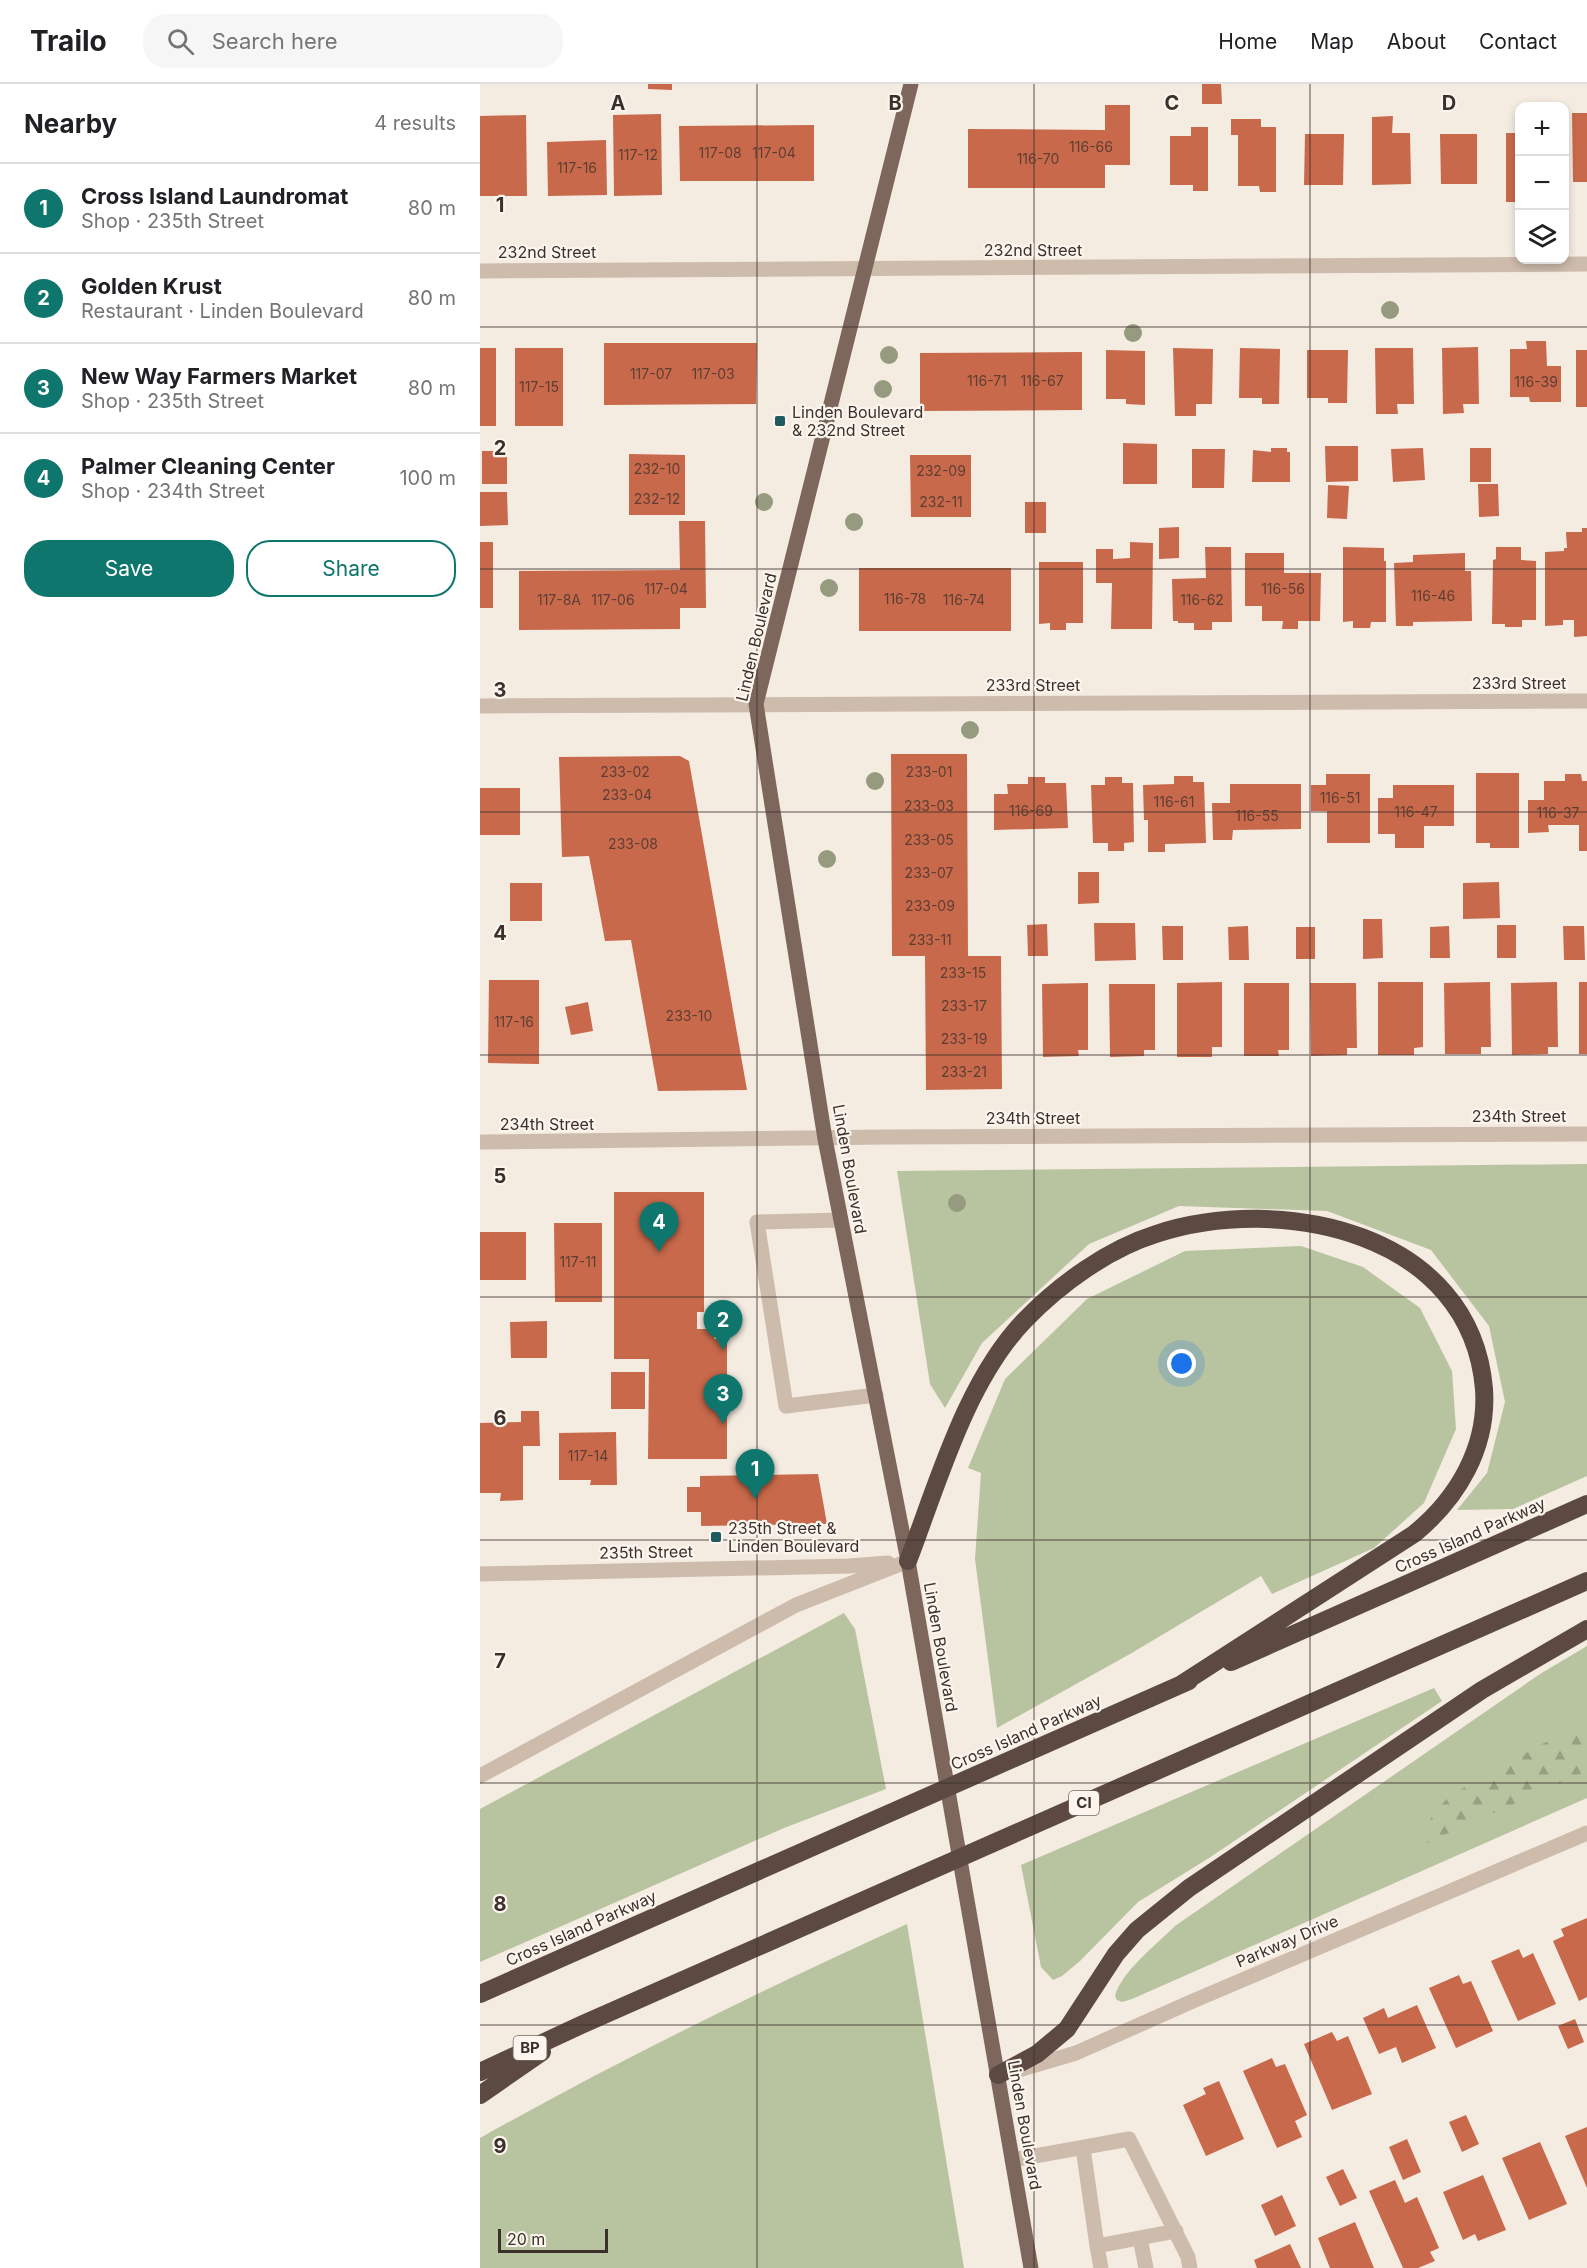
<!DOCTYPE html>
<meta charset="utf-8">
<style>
:root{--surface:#fff;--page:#f6f6f6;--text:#202124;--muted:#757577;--line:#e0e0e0;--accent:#0f766e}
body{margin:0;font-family:Inter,sans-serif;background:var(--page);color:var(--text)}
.controls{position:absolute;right:18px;top:18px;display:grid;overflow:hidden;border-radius:12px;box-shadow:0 3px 9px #0003}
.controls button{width:54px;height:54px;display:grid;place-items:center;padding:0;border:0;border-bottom:2px solid var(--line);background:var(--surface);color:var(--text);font:30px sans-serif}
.scale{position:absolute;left:18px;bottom:15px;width:110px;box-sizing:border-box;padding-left:6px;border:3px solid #3b302b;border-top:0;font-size:16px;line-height:21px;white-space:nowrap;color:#3b302b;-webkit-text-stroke:4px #fbf5ee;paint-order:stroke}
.you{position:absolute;left:702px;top:1280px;width:21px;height:21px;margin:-15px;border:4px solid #fff;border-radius:50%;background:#1a73e8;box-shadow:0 0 0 9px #1a73e833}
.badge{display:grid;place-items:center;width:39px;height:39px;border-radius:50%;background:var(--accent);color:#fff;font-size:20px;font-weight:700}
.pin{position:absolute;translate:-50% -50px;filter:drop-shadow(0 2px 3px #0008)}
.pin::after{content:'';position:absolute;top:32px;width:21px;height:18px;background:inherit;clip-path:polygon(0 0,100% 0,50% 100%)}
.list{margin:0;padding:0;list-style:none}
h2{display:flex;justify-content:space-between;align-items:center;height:78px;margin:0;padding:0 24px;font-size:26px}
h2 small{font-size:20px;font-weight:400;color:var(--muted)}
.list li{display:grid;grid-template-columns:39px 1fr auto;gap:18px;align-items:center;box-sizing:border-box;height:90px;padding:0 24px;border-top:2px solid var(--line)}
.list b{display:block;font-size:22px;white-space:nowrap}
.list p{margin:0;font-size:20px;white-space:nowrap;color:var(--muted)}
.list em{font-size:20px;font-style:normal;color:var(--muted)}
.actions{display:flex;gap:12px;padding:18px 24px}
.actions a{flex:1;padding:14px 0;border:2px solid var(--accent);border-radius:24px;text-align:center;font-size:21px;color:var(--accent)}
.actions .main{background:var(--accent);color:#fff}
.icon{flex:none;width:33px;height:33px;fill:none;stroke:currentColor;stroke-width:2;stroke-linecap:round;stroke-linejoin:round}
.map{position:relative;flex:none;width:1107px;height:2184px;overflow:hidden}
header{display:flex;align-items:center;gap:36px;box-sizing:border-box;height:84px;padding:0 30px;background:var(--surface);border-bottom:2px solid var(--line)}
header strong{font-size:28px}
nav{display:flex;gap:33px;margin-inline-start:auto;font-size:21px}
.search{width:420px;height:54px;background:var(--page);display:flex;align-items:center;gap:15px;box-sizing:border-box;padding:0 21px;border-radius:24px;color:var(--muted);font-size:22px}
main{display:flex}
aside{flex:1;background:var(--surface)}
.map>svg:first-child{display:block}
.grass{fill:#b8c4a0}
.forest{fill:url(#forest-firs)}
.building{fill:#c8694b}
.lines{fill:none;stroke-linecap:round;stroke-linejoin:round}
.minor{stroke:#cdbbac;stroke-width:15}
.major{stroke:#7d675c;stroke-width:15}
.highway{stroke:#5c4a42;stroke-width:18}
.tree{fill:#969b7f}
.grid{fill:none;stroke:#3b302b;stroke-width:1.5;stroke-opacity:0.55}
.poi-dot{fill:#1f5a5e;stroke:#fbf5ee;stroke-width:2}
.labels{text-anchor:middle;stroke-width:4.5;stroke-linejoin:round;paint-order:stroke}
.number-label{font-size:14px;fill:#5e3e33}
.shield{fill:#fbf5ee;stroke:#756b66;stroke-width:1.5}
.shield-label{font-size:15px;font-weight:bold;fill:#3b302b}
.street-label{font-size:16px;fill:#3b302b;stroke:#fbf5ee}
.poi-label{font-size:16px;fill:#3b302b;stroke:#fbf5ee;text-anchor:start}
.grid-label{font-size:20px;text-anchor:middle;font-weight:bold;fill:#3b302b;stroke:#fbf5ee;stroke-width:4.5;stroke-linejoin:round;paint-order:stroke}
</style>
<header>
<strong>Trailo</strong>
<div class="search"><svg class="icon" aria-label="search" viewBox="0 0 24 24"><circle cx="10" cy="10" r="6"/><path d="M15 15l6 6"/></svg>Search here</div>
<nav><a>Home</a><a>Map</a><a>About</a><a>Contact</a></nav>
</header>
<main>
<aside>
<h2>Nearby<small>4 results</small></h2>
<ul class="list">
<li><span class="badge">1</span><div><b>Cross Island Laundromat</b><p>Shop · 235th Street</p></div><em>80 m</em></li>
<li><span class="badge">2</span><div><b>Golden Krust</b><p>Restaurant · Linden Boulevard</p></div><em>80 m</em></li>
<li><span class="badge">3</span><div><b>New Way Farmers Market</b><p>Shop · 235th Street</p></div><em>80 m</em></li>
<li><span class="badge">4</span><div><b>Palmer Cleaning Center</b><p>Shop · 234th Street</p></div><em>100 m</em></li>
</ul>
<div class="actions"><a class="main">Save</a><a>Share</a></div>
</aside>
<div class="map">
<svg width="1107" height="2184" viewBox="0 0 1107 2184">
<defs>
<pattern id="forest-firs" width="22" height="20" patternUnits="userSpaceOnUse" patternTransform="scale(1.5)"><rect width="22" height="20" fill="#b8c4a0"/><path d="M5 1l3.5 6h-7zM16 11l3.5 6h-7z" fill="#97a083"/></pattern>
</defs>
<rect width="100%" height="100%" fill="#f4ebe1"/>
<path class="grass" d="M1107,1080V1392L1033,1425L977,1426L1007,1389L1025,1318L1009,1242L951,1166L847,1127L699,1122L609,1160L502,1259L465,1324L450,1300L417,1087Z
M821,1162L883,1183L940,1224L972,1287L976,1345L944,1419L894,1464L792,1510L781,1492L650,1570L517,1644L495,1475L501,1389L488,1384L525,1295L607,1215L705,1167Z
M364,1529L375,1545L406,1705L304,1744L0,1878V1725Z
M1107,1562V1714L652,1915L642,1918L637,1916L635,1912C641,1888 677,1860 695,1842L1060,1590Z
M954,1604L962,1617L729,1774L658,1818L600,1877L582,1892L573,1896L561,1883L541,1781Z
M427,1840L484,2184H0V2054C139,1976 282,1906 427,1840Z"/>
<path class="forest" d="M1107,1642V1687L942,1761L932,1757L969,1712L1064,1659Z"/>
<path class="building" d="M168,0H192V6L168,5Z
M722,0H741L742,20H722Z
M625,21H650V81H625V104H488V45L625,46Z
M1092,29H1107V98H1093Z
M181,30L182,111L134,112L133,31Z
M46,31L47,112H0V32Z
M913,32L912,49H930L931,100L892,101V33Z
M751,35H781V43H796V108H780L779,102H758V51H751Z
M334,41V97H200L199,42Z
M711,43H728V107H713V101H690V52H711Z
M1026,49H1040V118H1026Z
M825,50H864L863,101H824Z
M960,50H997V100H961Z
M126,56L127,111L68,112L67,58Z
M1046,257H1066L1067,282H1081V318H1050L1049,313H1030V265H1047Z
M124,259H277L276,320L124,321Z
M998,263L999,320H983L984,329L963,330L962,264Z
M0,264H16V342H0Z
M35,264H83V342H35Z
M693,264L733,265L732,320H716V332H695Z
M760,264L800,265L799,320H782V314H759Z
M895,264H933L934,320H917L918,330H896Z
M626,266L665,267V321L646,320V315H626Z
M827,266H868L867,319H848V314H827Z
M1096,266H1107V323H1096Z
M602,268V326L440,327V269Z
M643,359L677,360V400H643Z
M845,362H878V397L846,398Z
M791,364H807V368H810V398H772L773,366L791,368Z
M943,364L945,396L913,398L911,365Z
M990,364H1011V398H990Z
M712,365H745L744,404H712Z
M2,367H27V400H2Z
M149,370L205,371V431H149Z
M430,371H491V433H431Z
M998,400H1018L1019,432L999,433Z
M848,401L869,402L867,435L847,434Z
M0,408H27L28,441L0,442Z
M545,418H566V449H545Z
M199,437H225L226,524H200V545L39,546V487L200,486Z
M699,443V474L679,475V444Z
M1102,444H1107V552L1094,553V536H1083V541L1065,542V468L1084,467V464H1087L1086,448H1102Z
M0,458H13V524H0Z
M650,458L673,459L672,545H631L632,499H616V465H633V475L650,474Z
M725,463H751L752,538H732V546H714V539H698V537H693L692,495L726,494Z
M863,463L904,464V477H906V538H891L890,544H873V537L863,538Z
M1016,463H1041V476L1056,477V536H1042V543H1025V540H1012L1013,476L1016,475Z
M765,469H804V489H841L840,537H818V545H802L803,537H782V522H765Z
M985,469V487H991L992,537L933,538V542H916L914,479L933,478V471Z
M559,478H603V539H586V546H570V539L559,540Z
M379,484H531V547H379Z
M411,670H487L488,872H521L522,1005L446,1006L445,872H412Z
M200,672L209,677L267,1006L178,1007L151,856L125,857L109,772L82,773L79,673Z
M996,689H1039V764H1010V759H996Z
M846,690H890V759H847V727H831V701H846Z
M1085,690H1101L1102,697H1107V767H1099V741H1068L1069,748L1048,749V716H1064V697H1085Z
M694,692H713V698H724L726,759L685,760V768H668V736H664L663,701L694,700Z
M548,693H565V699H586L588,744L514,746V710H528L527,700H548Z
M625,693H642V699H653L654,758L644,759V767H628V759H613L611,701H625Z
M750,700H821V745L753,746L752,756H733L732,719H750Z
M913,701H974V742H944V764H915V750H898V714H913Z
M0,704H40V751H0Z
M598,788H619V819L598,820Z
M1019,798L1020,834L983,835V799Z
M30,799H62V837H30Z
M883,835H902L903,874L883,875Z
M614,839H655L656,876L615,877Z
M567,840L568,872H548L547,841Z
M1017,841H1036V874H1017Z
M682,842H703V876H683Z
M768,842L769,876H749L748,843Z
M969,842L970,874H950V843Z
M1083,842H1104L1105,876H1084Z
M816,843H835V875H816Z
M9,896H59V980L8,979Z
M742,898V963H732V973H697V899Z
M898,898H943V963L934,964V971H898Z
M1010,898L1011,963H1001V970H965L964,899Z
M1077,898L1078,963H1068V970L1032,971L1031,899Z
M1099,898H1107V970H1099Z
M608,899V966H598L599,972L563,973L562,900Z
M764,899H809V966H798L799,972H764Z
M830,899H876L877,964H867V971L831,972Z
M629,900H675V966H664V972L630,973Z
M108,918L113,947L91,951L85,923Z
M134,1108H224V1228H217V1245H234V1255H247V1375H168L169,1275H134Z
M74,1139H122V1218H75Z
M0,1148H46V1196H0Z
M67,1237V1274H31L30,1238Z
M131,1288H165V1325H131Z
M41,1327H59L60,1362H43V1416L20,1417L21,1409H0V1339L41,1338Z
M136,1348L137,1401H110L111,1396H79V1349Z
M338,1390L347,1440L221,1442V1428H207V1403H220V1392Z
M1107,1834V1913L1099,1917L1073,1857L1084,1852L1081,1845Z
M1039,1865L1043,1874L1053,1869L1076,1920L1038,1937L1011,1877Z
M979,1891L983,1900L991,1897L1013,1947L976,1964L949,1904Z
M937,1921L956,1964L922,1979L916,1963L899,1970L883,1934L904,1924L908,1934Z
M1095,1935L1104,1958L1088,1965L1078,1942Z
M852,1948L857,1957L868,1952L892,2010L852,2026L824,1960Z
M792,1974L796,1983L805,1980L827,2031L815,2037L822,2053L797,2064L763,1987Z
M739,1997L764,2055L726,2072L703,2021L726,2010L723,2004Z
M986,2031L999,2060L982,2068L969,2038Z
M1107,2043V2104L1085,2052Z
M927,2055L941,2088L923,2096L909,2063Z
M1060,2058L1087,2120L1049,2136L1022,2074Z
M863,2085L877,2114L860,2122L846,2093Z
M1003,2091L1026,2146L998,2157L995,2150L983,2156L963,2108Z
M915,2096L925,2119L937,2113L959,2164L950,2168L955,2177L938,2184H923L889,2107Z
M802,2111L816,2142L795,2152L781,2121Z
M875,2138L894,2184H850L838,2154Z
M810,2160L821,2184H777L774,2176Z"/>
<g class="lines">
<path class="minor" d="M0,187L1107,180
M0,622L1107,617
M0,1058L406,1053L1107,1050
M360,1136L277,1138L306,1322L396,1311
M0,1490L369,1482L408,1479
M0,1692L316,1521L428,1477
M535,1987L596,1969L713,1917L1107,1749
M603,2064L617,2162
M533,2076L649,2055L708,2173L710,2184
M660,2154L666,2184
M621,2184L617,2162L696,2147"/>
<path class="major" d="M431,0L276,620L345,1055L428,1477L551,2184"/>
<path class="highway" d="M428,1477C458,1399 486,1297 545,1236C580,1200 628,1165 676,1150C801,1109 991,1148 1004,1305C1008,1363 978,1414 934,1450L700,1601
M751,1578L1107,1420
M0,1910L709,1597
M0,1988L101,1941L1107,1497
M518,1991L557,1970L587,1945L636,1870L657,1846L709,1804L1002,1606L1107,1545
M0,2011L62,1968"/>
</g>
<g class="tree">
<circle cx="910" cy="226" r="9"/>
<circle cx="653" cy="249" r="9"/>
<circle cx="409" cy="271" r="9"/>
<circle cx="403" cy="305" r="9"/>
<circle cx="284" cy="418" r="9"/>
<circle cx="374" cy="438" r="9"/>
<circle cx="349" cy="504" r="9"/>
<circle cx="490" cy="646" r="9"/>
<circle cx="395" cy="697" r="9"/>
<circle cx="347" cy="775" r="9"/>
<circle cx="477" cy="1119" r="9"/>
</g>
<path class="grid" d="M277,0V2184M554,0V2184M830,0V2184M0,243H1107M0,485H1107M0,728H1107M0,971H1107M0,1213H1107M0,1456H1107M0,1699H1107M0,1941H1107"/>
<g class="poi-dot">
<rect x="294" y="331" width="12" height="12" rx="3"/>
<rect x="230" y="1447" width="12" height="12" rx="3"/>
</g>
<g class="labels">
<g class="number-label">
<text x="611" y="68">116-66</text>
<text x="240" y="74">117-08</text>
<text x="294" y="74">117-04</text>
<text x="158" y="76">117-12</text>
<text x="558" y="80">116-70</text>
<text x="97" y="89">117-16</text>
<text x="171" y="295">117-07</text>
<text x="233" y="295">117-03</text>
<text x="507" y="302">116-71</text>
<text x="562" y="302">116-67</text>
<text x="1056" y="303">116-39</text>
<text x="59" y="308">117-15</text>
<text x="177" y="390">232-10</text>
<text x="461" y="392">232-09</text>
<text x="177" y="420">232-12</text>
<text x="461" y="423">232-11</text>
<text x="186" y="510">117-04</text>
<text x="803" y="510">116-56</text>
<text x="953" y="517">116-46</text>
<text x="425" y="520">116-78</text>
<text x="79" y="521">117-8A</text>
<text x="133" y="521">117-06</text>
<text x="484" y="521">116-74</text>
<text x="722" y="521">116-62</text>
<text x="145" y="693">233-02</text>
<text x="449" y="693">233-01</text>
<text x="147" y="716">233-04</text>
<text x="860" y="719">116-51</text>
<text x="694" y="723">116-61</text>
<text x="449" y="727">233-03</text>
<text x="551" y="732">116-69</text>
<text x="936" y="733">116-47</text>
<text x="1078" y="734">116-37</text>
<text x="777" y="737">116-55</text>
<text x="449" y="761">233-05</text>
<text x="153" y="765">233-08</text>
<text x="449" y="794">233-07</text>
<text x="450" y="827">233-09</text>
<text x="450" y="861">233-11</text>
<text x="483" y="894">233-15</text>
<text x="484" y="927">233-17</text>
<text x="209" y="937">233-10</text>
<text x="34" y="943">117-16</text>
<text x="484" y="960">233-19</text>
<text x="484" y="993">233-21</text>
<text x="98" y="1183">117-11</text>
<text x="108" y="1377">117-14</text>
</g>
<g class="shield">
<rect x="589" y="1707" width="30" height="24" rx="4.5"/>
<rect x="33.5" y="1952" width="33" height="24" rx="4.5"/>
</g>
<g class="shield-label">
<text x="604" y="1724">CI</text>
<text x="50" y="1969">BP</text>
</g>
<g class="street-label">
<text x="553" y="172">232nd Street</text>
<text x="67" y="174">232nd Street</text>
<text transform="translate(276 553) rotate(-77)" y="6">Linden Boulevard</text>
<text x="1039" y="605">233rd Street</text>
<text x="553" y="607">233rd Street</text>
<text x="1039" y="1038">234th Street</text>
<text x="553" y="1040">234th Street</text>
<text x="67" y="1046">234th Street</text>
<text transform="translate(370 1085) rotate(80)" y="6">Linden Boulevard</text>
<text transform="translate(990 1451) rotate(-24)" y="6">Cross Island Parkway</text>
<text transform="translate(166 1468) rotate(-1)" y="6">235th Street</text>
<text transform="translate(461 1563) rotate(80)" y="6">Linden Boulevard</text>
<text transform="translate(546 1648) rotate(-24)" y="6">Cross Island Parkway</text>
<text transform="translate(101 1844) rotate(-24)" y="6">Cross Island Parkway</text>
<text transform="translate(807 1857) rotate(-23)" y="6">Parkway Drive</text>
<text transform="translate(545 2041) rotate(80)" y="6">Linden Boulevard</text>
</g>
<g class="poi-label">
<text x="312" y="334">Linden Boulevard<tspan x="312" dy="18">&amp; 232nd Street</tspan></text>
<text x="248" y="1450">235th Street &amp;<tspan x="248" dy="18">Linden Boulevard</tspan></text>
</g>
</g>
<g class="grid-label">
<text x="138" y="26">A</text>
<text x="415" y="26">B</text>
<text x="692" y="26">C</text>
<text x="969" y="26">D</text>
<text x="20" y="128">1</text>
<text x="20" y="371">2</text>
<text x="20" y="613">3</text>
<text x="20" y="856">4</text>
<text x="20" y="1099">5</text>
<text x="20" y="1341">6</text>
<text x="20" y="1584">7</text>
<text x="20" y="1827">8</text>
<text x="20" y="2069">9</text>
</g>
</svg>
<div class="controls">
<button>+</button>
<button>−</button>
<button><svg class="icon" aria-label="layers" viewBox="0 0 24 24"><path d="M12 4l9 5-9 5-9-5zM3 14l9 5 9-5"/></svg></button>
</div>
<div class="scale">20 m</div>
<div class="you"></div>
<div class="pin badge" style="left:275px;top:1415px">1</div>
<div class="pin badge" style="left:243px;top:1266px">2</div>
<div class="pin badge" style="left:243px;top:1340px">3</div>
<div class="pin badge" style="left:179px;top:1168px">4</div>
</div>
</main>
